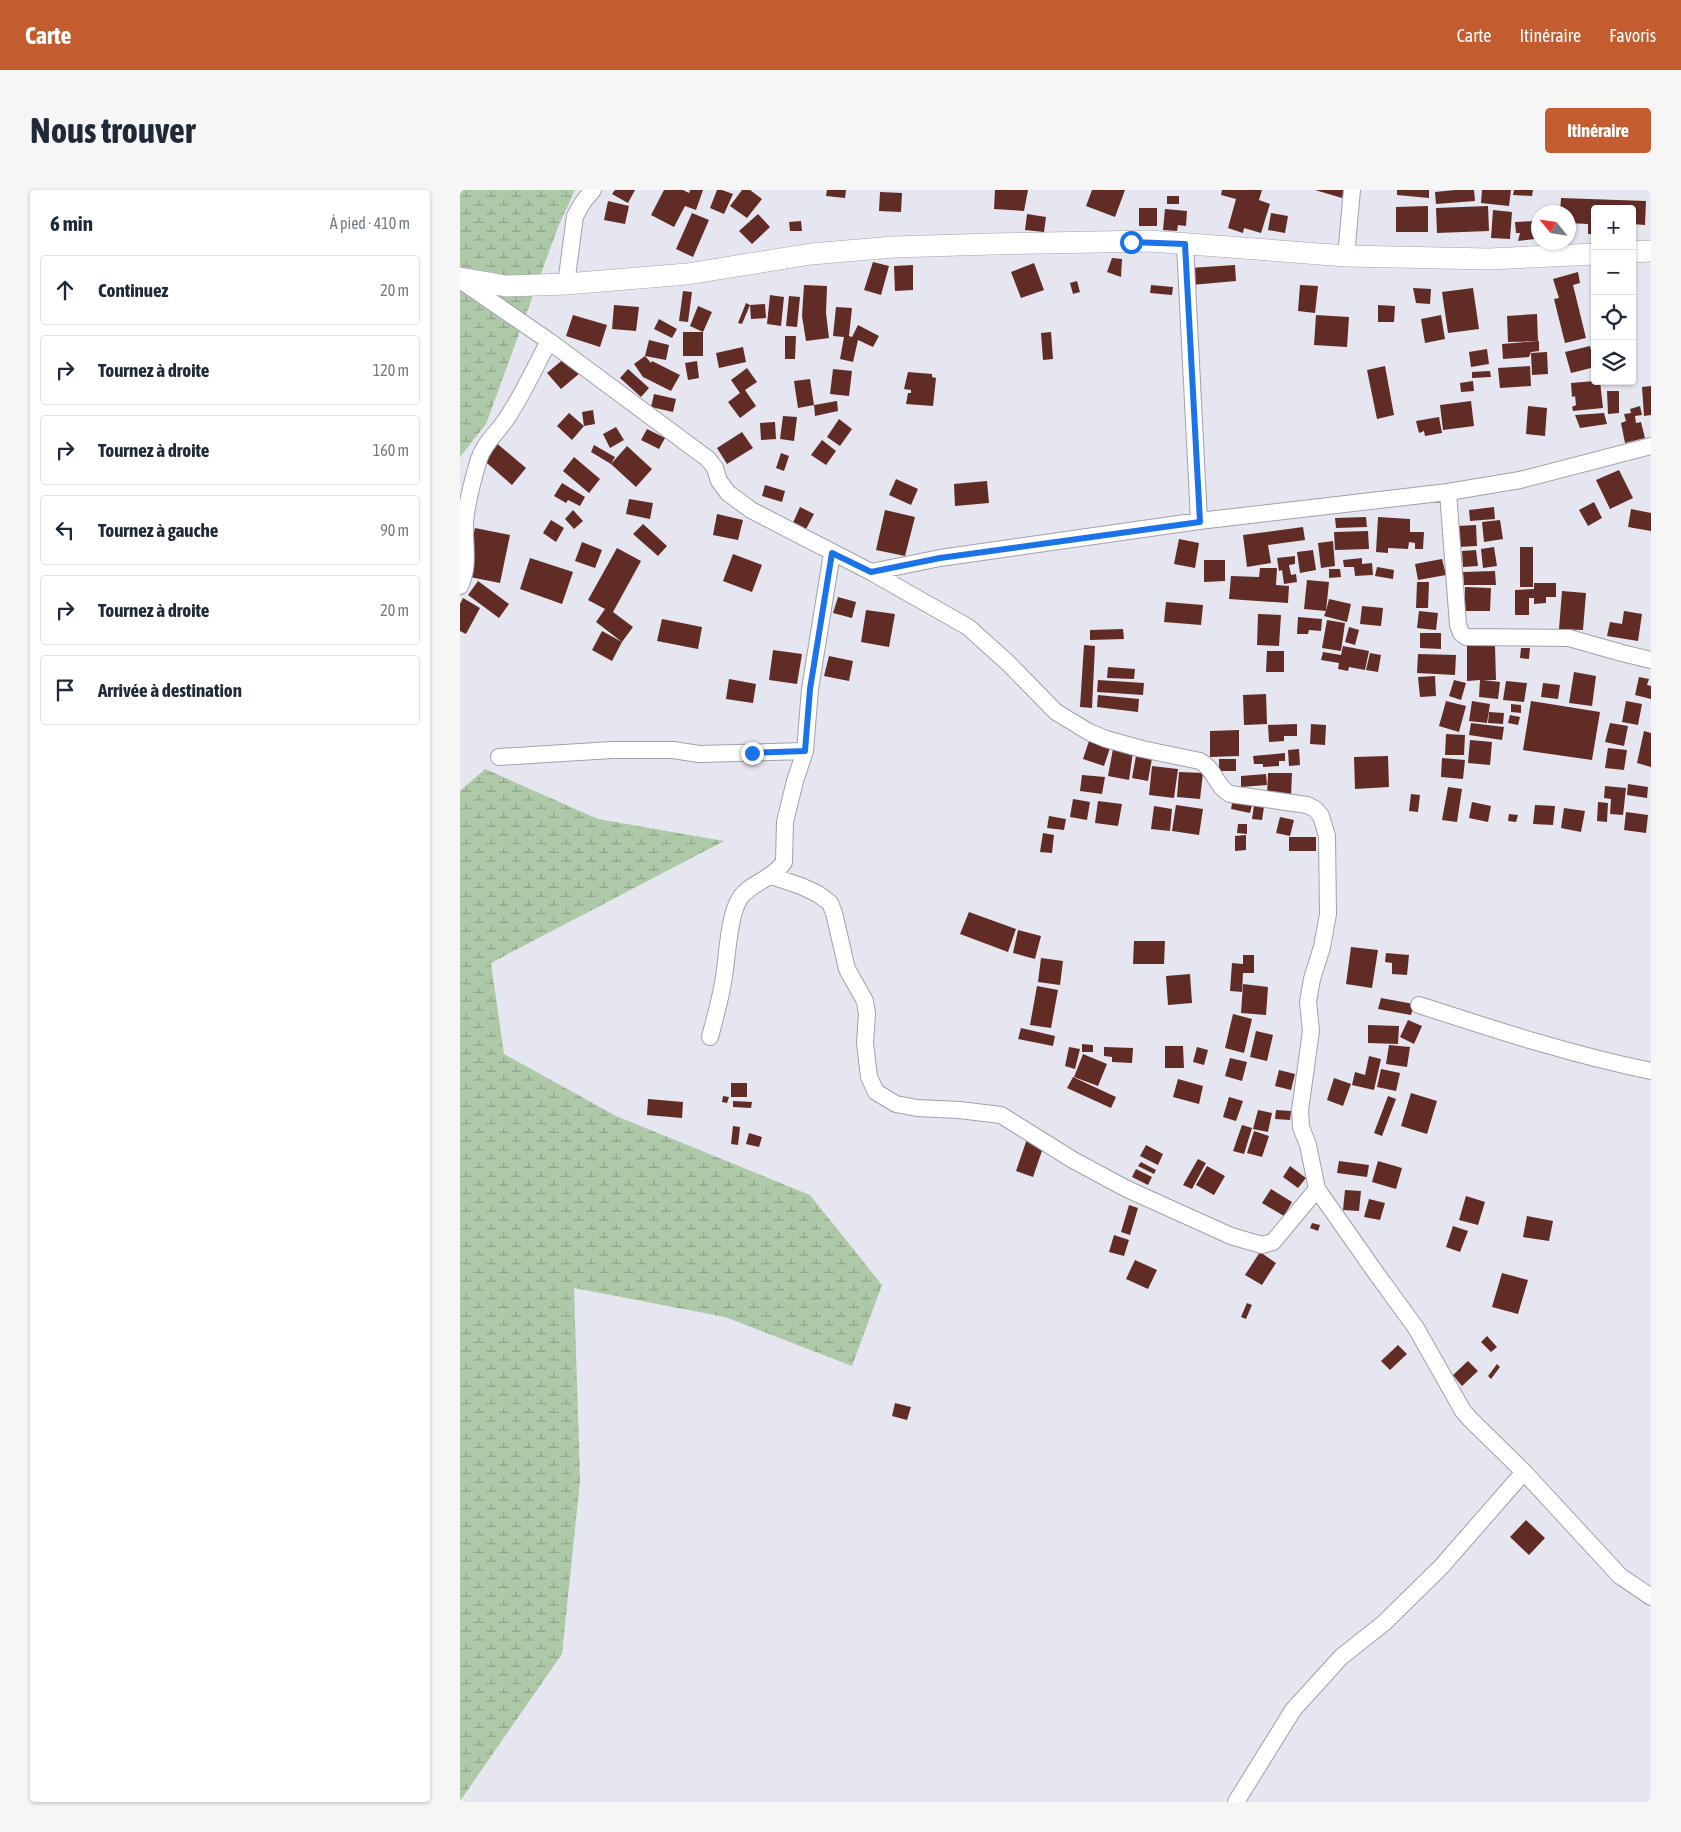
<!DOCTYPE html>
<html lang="fr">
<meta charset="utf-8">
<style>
:root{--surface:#fff;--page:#f6f6f7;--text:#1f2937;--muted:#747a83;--line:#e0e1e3;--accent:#c35d2f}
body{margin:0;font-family:"Asap Condensed",sans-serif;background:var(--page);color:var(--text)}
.controls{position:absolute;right:15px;top:15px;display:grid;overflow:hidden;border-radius:5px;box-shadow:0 1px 4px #0004}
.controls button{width:45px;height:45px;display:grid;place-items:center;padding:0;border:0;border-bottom:1px solid var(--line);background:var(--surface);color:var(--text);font:25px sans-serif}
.compass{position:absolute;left:1071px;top:15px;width:45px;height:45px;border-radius:50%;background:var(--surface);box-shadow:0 1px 4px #0004;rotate:300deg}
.stop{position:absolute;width:15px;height:15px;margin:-11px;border:4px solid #1a73e8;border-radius:50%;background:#fff}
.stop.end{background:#1a73e8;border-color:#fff;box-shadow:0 1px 5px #0008}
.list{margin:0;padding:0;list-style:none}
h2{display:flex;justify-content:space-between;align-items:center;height:65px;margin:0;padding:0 20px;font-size:21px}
h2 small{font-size:16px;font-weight:400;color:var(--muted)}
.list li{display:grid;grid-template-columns:32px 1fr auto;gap:15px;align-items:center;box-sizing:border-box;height:70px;margin:0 10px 10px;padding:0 10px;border:1px solid var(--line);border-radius:5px}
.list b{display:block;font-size:19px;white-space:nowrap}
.list em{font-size:16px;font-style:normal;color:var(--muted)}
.icon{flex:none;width:28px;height:28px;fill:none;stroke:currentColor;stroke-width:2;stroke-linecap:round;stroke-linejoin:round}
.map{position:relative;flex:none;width:1191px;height:1612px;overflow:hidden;border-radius:5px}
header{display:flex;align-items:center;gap:30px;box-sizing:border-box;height:70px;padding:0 25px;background:var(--accent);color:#fff}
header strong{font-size:24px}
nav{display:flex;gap:28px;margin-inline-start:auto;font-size:18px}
.intro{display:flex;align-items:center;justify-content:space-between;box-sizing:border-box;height:120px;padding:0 30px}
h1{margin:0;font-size:35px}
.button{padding:12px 22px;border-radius:5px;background:var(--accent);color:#fff;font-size:18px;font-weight:700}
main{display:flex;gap:30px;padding:0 30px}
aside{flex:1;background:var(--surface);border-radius:5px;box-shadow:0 1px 4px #0004}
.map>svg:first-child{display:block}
.wetland{fill:url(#wetland-marsh)}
.building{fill:#622c26}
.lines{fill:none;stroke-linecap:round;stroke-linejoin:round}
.minor-casing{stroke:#a1a1ab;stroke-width:18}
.tertiary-casing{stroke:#a1a1ab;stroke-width:22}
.minor{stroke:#fff;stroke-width:16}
.tertiary{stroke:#fff;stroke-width:21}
.route{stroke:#1a73e8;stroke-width:6}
</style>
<header>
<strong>Carte</strong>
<nav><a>Carte</a><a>Itinéraire</a><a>Favoris</a></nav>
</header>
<div class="intro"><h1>Nous trouver</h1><a class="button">Itinéraire</a></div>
<main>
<aside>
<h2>6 min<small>À pied · 410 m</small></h2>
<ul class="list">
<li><svg class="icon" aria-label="ahead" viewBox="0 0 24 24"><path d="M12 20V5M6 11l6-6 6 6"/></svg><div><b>Continuez</b></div><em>20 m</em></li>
<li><svg class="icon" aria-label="right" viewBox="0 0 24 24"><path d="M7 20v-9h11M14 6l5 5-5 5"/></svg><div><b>Tournez à droite</b></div><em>120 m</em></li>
<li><svg class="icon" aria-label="right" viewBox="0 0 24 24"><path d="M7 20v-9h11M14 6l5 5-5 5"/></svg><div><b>Tournez à droite</b></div><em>160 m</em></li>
<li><svg class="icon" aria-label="left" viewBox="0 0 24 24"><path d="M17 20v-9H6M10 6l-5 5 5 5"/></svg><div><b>Tournez à gauche</b></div><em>90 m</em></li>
<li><svg class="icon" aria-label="right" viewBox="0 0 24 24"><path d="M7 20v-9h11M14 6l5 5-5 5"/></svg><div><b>Tournez à droite</b></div><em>20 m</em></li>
<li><svg class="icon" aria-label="arrive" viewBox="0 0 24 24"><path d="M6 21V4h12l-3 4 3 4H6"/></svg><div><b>Arrivée à destination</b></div></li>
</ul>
</aside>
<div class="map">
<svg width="1191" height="1612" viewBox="0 0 1191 1612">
<defs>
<pattern id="wetland-marsh" width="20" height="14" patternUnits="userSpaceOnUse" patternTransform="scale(1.25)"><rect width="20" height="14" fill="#aec9a8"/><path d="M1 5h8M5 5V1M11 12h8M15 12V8" fill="none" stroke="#8ea389"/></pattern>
</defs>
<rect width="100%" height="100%" fill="#e6e6f0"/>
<path class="wetland" d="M0,0H115L98,37L26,234L0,267Z
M25,579L138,629L264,651L31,773L44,864L156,926L350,1005L422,1095L392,1176L265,1127L114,1098L120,1291L102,1464L0,1611V601Z"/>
<path class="building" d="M155,0H175L168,13L152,4Z
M204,0H223L229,3L230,0H243L236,20L225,16L214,37L191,25Z
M257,0H262L273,4L264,24L250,18Z
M282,0H290L302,9L287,28L270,16Z
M367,0H386L385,8L366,6Z
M535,0H568L564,21L534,19Z
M632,0H665L655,27L626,16Z
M762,0H802L799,10L810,14L801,43L784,38L783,43L768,38L776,9L761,5Z
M855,0H884L882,8Z
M937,0H969V8L937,5Z
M995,0H1014L1015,11L976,14L975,2Z
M1022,0H1051L1049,16L1021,13Z
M1054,0H1073L1072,6L1053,5Z
M420,2L442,3L441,22L419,21Z
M707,6H719V14H707Z
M1101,8L1186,11L1185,35L1172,34V19H1135V44H1128V34L1108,33V22H1100Z
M148,11L169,16L165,34L144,30Z
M968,16V42H936V17Z
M1028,16L1029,41L977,43L976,18Z
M679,18H697V36H679Z
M705,19L727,21L726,36L718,35L717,41L703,40Z
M1033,20L1052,22L1050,49L1031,48Z
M232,23L249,30L233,67L216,59Z
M811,23L828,26L825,43L808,40Z
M298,24L310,37L292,54L279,41Z
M567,24L586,27L584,42L565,40Z
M341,31L342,41H330L329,32Z
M1075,31L1076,43L1074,44L1075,49L1058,51L1060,43H1056L1055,32Z
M652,68L662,69L661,87L647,82Z
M413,72L429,76L421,105L404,100Z
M574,73L584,100L561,108L551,82Z
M453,75V100L435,101L434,76Z
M775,75L776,91L731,95L730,78Z
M1118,82L1120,93L1113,95L1126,148L1105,153L1094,109L1099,108L1093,89Z
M617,91L620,102L613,104L610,93Z
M344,95L367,96L366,123L369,148L346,151L342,126Z
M691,95L713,97L712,105L690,103Z
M840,95L858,96L855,123L838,121Z
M953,98L971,99L970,114L956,113Z
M1013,98L1019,139L988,143L982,102Z
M223,101L232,102L228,132L219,131Z
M310,105L324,107L321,136L307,134Z
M329,106L340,107L337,137L326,136Z
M286,113L290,115L305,114L306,128L291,129L290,115L282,134L278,133Z
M154,115L179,117L176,141L152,139Z
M918,115L935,116L934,132H918Z
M238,116L252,122L243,142V166H223V142H243L230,136Z
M376,117L392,118L389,146L392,147L398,135L419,146L413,157L398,150L393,172L380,169L384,147L373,146Z
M1077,124L1078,151L1048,152L1047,126Z
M113,125L147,135L140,157L106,146Z
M856,125L889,127L887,157L854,155Z
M981,125L985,149L965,153L961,129Z
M199,129L217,139L212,148L194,139Z
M591,142L593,169L583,170L581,143Z
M325,146H336L335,169H325Z
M189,150L209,155L206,170L185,166Z
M1079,151V161L1071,162L1069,167L1043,169L1042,154Z
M1130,156L1135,177L1111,183L1105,162Z
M283,157L286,172L259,178L256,163Z
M1027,159L1029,174L1011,177L1009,162Z
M1087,162L1088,184L1072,185L1071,163Z
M185,166L191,173L192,171L220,185L211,201L183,187L174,174Z
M106,167L120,183L101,199L87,183Z
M237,171L239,188L228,190L225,173Z
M925,176L934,225L917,229L907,180Z
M1070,176L1071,196L1040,198L1038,178Z
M287,178L297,192L285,200L296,216L280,228L268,212L280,203L271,190Z
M168,179L189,198L181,207L160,188Z
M373,179L392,181L389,206L370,204Z
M1030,181L1031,187L1012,188V182Z
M448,182L472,184V187L476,188L473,216L446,214L448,203H451V200L444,199Z
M350,189L354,215L377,211L378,221L355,226L354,215L338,218L334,191Z
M1013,191L1014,201L1001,202L1000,193Z
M1135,191H1140L1143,218L1113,221L1112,217L1116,215L1115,206L1112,207L1111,193Z
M1191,196V225L1184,226L1182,197Z
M1147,201H1159V223L1148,224Z
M194,204L216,209L213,222L191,217Z
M1011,211L1014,236L983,240L980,215Z
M1068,216L1087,218L1085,246L1066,244Z
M1180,216L1182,225L1175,226L1176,233L1181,232L1185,248L1165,253L1161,233L1166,231L1164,224L1171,223L1170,219Z
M133,220L135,234L124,236L112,250L97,236L109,223L124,236L122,222Z
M1144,223L1147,234L1120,238L1115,225Z
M323,226L337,227L334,251L320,249Z
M979,227L982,243L965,246L964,241L959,243L956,231Z
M379,229L392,239L380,256L367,247Z
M315,232L316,249L301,250L300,233Z
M156,237L164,250L150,258L143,244Z
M187,239L205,248L199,259L181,250Z
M282,242L293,258L267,274L257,258Z
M362,250L376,261L366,275L351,265Z
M34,251L66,278L52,295L20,267Z
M134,255L155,267L151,274L131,262Z
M167,256L192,279L176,297L151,274Z
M321,263L329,266L324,281L316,278Z
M114,267L140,289L129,303L103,281Z
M1159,280L1173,308L1150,319L1136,290Z
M436,289L458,299L451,315L429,305Z
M527,291L529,313L495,316L494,294Z
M102,293L125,307L120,316L108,310L106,313L94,306Z
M305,295L325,301L322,312L302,306Z
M169,309L193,313L190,329L166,324Z
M1134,312L1142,328L1128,336L1119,320Z
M340,317L354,324L345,341L332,335Z
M1034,317L1035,329L1010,331L1009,320Z
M1171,319L1191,323V341L1168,337Z
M113,320L123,331L114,339L105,329Z
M425,320L455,327L445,366L416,360Z
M257,324L283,330L278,350L253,345Z
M906,327L907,337L876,338L875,328Z
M918,327L950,329V342H964L963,359H955V353L949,352L948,359L928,358V363L916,362Z
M91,330L104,338L96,352L83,343Z
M1040,330L1043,349L1024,352L1022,332Z
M183,334L207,356L198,366L173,344Z
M1016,335L1017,356L998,357L997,336Z
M843,337L845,350L808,355L811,373L787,377L783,345Z
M15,338L50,345L40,393L5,386Z
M908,341L909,359L875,360L874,342Z
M719,349L739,353L735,378L714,374Z
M873,351L875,376L861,378L858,353Z
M122,352L142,360L135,378L115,371Z
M1034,357L1037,376L1023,378L1021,359Z
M1060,357H1073V397H1060Z
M157,358L181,371L153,422L173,437L162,452L152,471L132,460L142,441L162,452L136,432L145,419L128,410Z
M853,360L856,380L840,383L837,362Z
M1016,360L1018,376L1003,377L1002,361Z
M273,364L302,375L292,402L263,391Z
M835,366V374L829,375L831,385L836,384L837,392L824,394L822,380L819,381L817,368Z
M70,368L113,382L102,414L60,399Z
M902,368V374L912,373L913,385L895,386L894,377H884L883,370Z
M982,369L986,385L958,390L955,374Z
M744,370H765V391L744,392Z
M917,377L934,380L933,389L915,386Z
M800,378H817L816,395L829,396L828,413L769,409L771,386L799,387Z
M869,379H880L881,387L869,388Z
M1035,381L1036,395H1004L1003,382Z
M847,390L869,392L866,421L869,409L891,414L887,432L864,426L866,421L844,419Z
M18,391L49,414L39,428L8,405Z
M957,392H969L968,418H956Z
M1074,393H1096V407H1086V413L1074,414V408H1069V425H1055V400L1074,399Z
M1005,397L1031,398L1030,421H1005Z
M1102,401L1126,403L1123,440L1099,439Z
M378,407L396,412L392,428L373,423Z
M3,408L20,418L6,444L0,441V414Z
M706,412L743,415L741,435L704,432Z
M902,416L923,418L921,436L900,434Z
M406,420L435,424L429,457L401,452Z
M959,421L978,423L976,440L957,438Z
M1164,421L1182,424L1178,451L1147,446L1150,432L1162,434Z
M798,424L821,425L819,456L797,455Z
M838,427L862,429L861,441L849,440L848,444H837Z
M202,429L242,437L238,459L197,451Z
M867,430L885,433L881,461L862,458Z
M889,437L899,440L895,455L885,452Z
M663,439L664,449L630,450V440Z
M960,443H981V459L960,458Z
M624,455L635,456L632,518L620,517Z
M883,456L909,461L905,480L889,477L888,481L878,479L879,473L861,470L863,462L881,465Z
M1007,456H1035L1036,490H1023L1040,492L1038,509L1019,507L1020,490L1007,491Z
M1061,458H1070L1069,469L1060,468Z
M313,460L342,464L337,494L309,490Z
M807,461H824V482H806Z
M910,463L921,465L918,482L906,480Z
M958,464L996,465L995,485L957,483Z
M369,466L393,471L389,491L364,486Z
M648,477L675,479L674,489L647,488Z
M1114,482L1136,486L1132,516L1109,513Z
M975,486L976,506L960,507L958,487Z
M1179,487L1189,489L1187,495L1191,496V509L1175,505Z
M269,489L296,494L293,513L266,509Z
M638,490L684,493L683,505L637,502Z
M994,490L1006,493L1001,510L989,506Z
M1046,491L1067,493L1064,512L1043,510Z
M1083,493L1100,495L1098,509L1081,507Z
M806,504L807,534L784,535L783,505Z
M638,505L679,509L678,522L637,517Z
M986,511L1006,516L999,542L979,536Z
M1012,511L1030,514L1027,533L1009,531Z
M1071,511L1140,522L1132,570L1063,560Z
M1166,511L1182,514L1178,535L1162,532Z
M1051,514L1061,515V523L1051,522Z
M1029,522L1044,523L1043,534L1028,533Z
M1050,525L1060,527L1058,535L1048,533Z
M1011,533L1044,537L1042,550L1009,545Z
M1150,533L1168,536L1164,556L1145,552Z
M837,534V546H824V551L809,552L808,535Z
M851,534L866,535L865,555L850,554Z
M779,540V566L750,567V541Z
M1184,541L1191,543V577L1177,573Z
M986,544L1005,545L1004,565H985Z
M1010,550L1032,552L1030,575L1008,573Z
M629,551L650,558L644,576L623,569Z
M1148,558L1167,560L1164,580L1145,578Z
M653,559L673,562L669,590L648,586Z
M839,559L840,575L829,576L828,560Z
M825,563V571H819V576L803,577V574H794L793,566Z
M676,566L692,568L688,591L672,588Z
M928,566L929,597L895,599L894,567Z
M982,568L1005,570L1003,589L981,587Z
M759,569H776V581H759Z
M692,576L718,579L714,608L689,605Z
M719,582L743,583L740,609L717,607Z
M808,583H832L831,606H807Z
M806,584L807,595L781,597V586Z
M622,585L645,587L642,604L620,601Z
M1168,594L1188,597L1187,608L1167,605Z
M1145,596L1166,598L1163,625L1150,624L1151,609L1144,608Z
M988,597L1002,599L997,632L982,630Z
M951,604L960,605L958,622L949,621Z
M773,608L793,611L790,623L771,619Z
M613,609L630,612L627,630L610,627Z
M638,611L662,614L658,636L635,633Z
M1012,612L1031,616L1028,632L1009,628Z
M1138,612L1148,613L1147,632L1137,631Z
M716,615L743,619L739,645L712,641Z
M794,615L804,617L802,630L792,629Z
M1075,615L1095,616L1093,635L1073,634Z
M694,616L712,619L710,641L691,639Z
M1104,618L1125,621L1121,642L1101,638Z
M1166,622L1188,625L1186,643L1164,640Z
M1049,624L1058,625L1056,632L1048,631Z
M589,626L606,629L604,640L587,638Z
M820,627L834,630L830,646L816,643Z
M778,634H787V644L777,643Z
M583,643L594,645L592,663L580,662Z
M786,645V660L775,661V646Z
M829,647H856V661H829Z
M509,722L556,739L548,762L500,744Z
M558,740L581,746L575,769L553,763Z
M674,751H705L704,774H673Z
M891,757L918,760L912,798L886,794Z
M926,763L949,765L947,785L932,784V773L925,772Z
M783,765H794V783H783L782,802L770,801L772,773L783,774Z
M581,768L603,771L600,795L578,792Z
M730,784L732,813L708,815L706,786Z
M783,794L808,797L806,825L781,823Z
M577,796L598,800L591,838L570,835Z
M921,808L954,814L951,825L918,819Z
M773,824L792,829L784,863L765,858Z
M948,830L962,836L954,854L940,847Z
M908,835L939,836L938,854L908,853Z
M561,838L595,846L593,856L558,849Z
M796,841L813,845L807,871L790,867Z
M622,854L633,855V862H622Z
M929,855L950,857L947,877L926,874Z
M705,856H723L724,878H705Z
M609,857L620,859L615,879L605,876Z
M644,857L673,858L672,873L652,872V867L644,866Z
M737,857L748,860L744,875L733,872Z
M623,864L647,874L638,896L614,887Z
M909,866L921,869L914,900L892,895L895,882L905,885Z
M770,868L787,872L782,891L765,886Z
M921,879L940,883L936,901L917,897Z
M819,880L835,884L831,900L815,896Z
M613,887L656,907L651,918L607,898Z
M874,888L891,894L883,916L867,910Z
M718,889L743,896L739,914L713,907Z
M271,893H287V907H271Z
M951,903L977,911L967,944L941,936Z
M263,906L269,907L267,913L262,912Z
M928,906L936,909L922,946L914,943Z
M769,907L783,911L776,931L763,927Z
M188,909L223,912L222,928L187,925Z
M273,911L292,912L291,918L273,917Z
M798,920L812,923L808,942L793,939Z
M816,920L831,921L830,930L815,929Z
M782,935L792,938L784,964L773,961Z
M273,936L280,937L278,955L271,954Z
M794,941L809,946L802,967L787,963Z
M289,943L302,947L299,957L286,954Z
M567,949L584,955L573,987L556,981Z
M686,955L703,964L698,975L680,966Z
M738,969L746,973L732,999L723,995Z
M879,971L909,975L907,987L877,983Z
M918,971L942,978L936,999L912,992Z
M681,972L696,980L694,984L678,976Z
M747,976L765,986L754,1005L736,995Z
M830,976L846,988L838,998L823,987Z
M676,979L692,987L688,995L672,987Z
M811,999L832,1012L824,1026L802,1013Z
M885,1000L901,1001L899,1021L883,1020Z
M1006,1006L1025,1012L1018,1035L999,1030Z
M909,1009L925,1013L920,1030L904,1027Z
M669,1015L678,1018L670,1045L661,1042Z
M1067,1026L1093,1031L1089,1051L1063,1047Z
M852,1033L860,1035L858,1041L850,1038Z
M993,1036L1008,1041L1000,1062L986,1057Z
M654,1045L669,1050L664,1066L649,1062Z
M800,1062L816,1073L802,1095L785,1085Z
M675,1070L697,1080L688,1099L666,1089Z
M1042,1083L1068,1090L1058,1124L1032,1117Z
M787,1113L792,1115L786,1129L781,1127Z
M1027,1146L1037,1157L1031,1162L1021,1152Z
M938,1155L947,1164L930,1180L921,1171Z
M1008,1171L1018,1181L1002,1196L993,1185Z
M1037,1174L1040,1177L1031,1189L1028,1186Z
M435,1213L451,1217L447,1230L432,1226Z
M1066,1330L1085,1348L1069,1365L1050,1347Z"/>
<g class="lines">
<defs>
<path id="minor" d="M725,54L739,331
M886,66L892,0
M0,90L89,151L248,269L255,278L259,291L268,303L291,320L411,382L508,437L548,473L596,522L629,542L646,549L682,559L740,571C755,579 756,597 770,604L847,615L855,619L861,626L867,646L868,724L862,757L852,789L848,812L851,841L840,920L841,937L848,955L857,999L916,1083L956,1138L1003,1221L1010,1229L1064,1282L1160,1386L1191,1407
M106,94L115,26L123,12L133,0
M988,302L998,435L1001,443L1006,447L1109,448L1162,463L1191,470
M411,382L480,368L739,331L988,302L1060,290L1191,256
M0,396C10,375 4,355 5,332C7,311 13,289 19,269C24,253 38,242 47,228C63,204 75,177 89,151
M39,567L152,560H213L239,564L345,561
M311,686L341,696L358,704L370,713L374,723L387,779L405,811L407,824L405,853L409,887L416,902L436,914L457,918L499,920L541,925L613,970L667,999L771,1046L802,1055L813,1052L857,999
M959,815C1036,840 1112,865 1191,881
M250,847C255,828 261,807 264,787C267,768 269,724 280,708C290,693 313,689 324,672L325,632L335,591L345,561L350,499L372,363
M776,1612L833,1520L881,1467L924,1433L981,1377L1064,1282"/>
<path id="tertiary" d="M1172,62L1191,61
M0,88L46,96L106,94L227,84L351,64L434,57L532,54L690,51L886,66L1029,69L1135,64"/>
</defs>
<use href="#minor" class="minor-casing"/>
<use href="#tertiary" class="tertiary-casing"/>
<use href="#minor" class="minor"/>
<use href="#tertiary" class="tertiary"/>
</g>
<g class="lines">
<path class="route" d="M292,563L345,561L350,499L372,363L411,382L480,368L740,332L725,54L671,52"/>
</g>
</svg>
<div class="controls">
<button>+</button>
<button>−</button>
<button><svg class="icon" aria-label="locate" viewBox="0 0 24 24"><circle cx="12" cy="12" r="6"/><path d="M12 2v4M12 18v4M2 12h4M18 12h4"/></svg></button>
<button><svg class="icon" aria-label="layers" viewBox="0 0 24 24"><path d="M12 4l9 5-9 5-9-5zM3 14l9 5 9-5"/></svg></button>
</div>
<svg class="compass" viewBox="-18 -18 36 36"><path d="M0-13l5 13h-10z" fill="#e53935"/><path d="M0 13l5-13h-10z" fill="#747a83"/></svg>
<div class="stop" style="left:671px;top:52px"></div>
<div class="stop end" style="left:292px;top:563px"></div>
</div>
</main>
